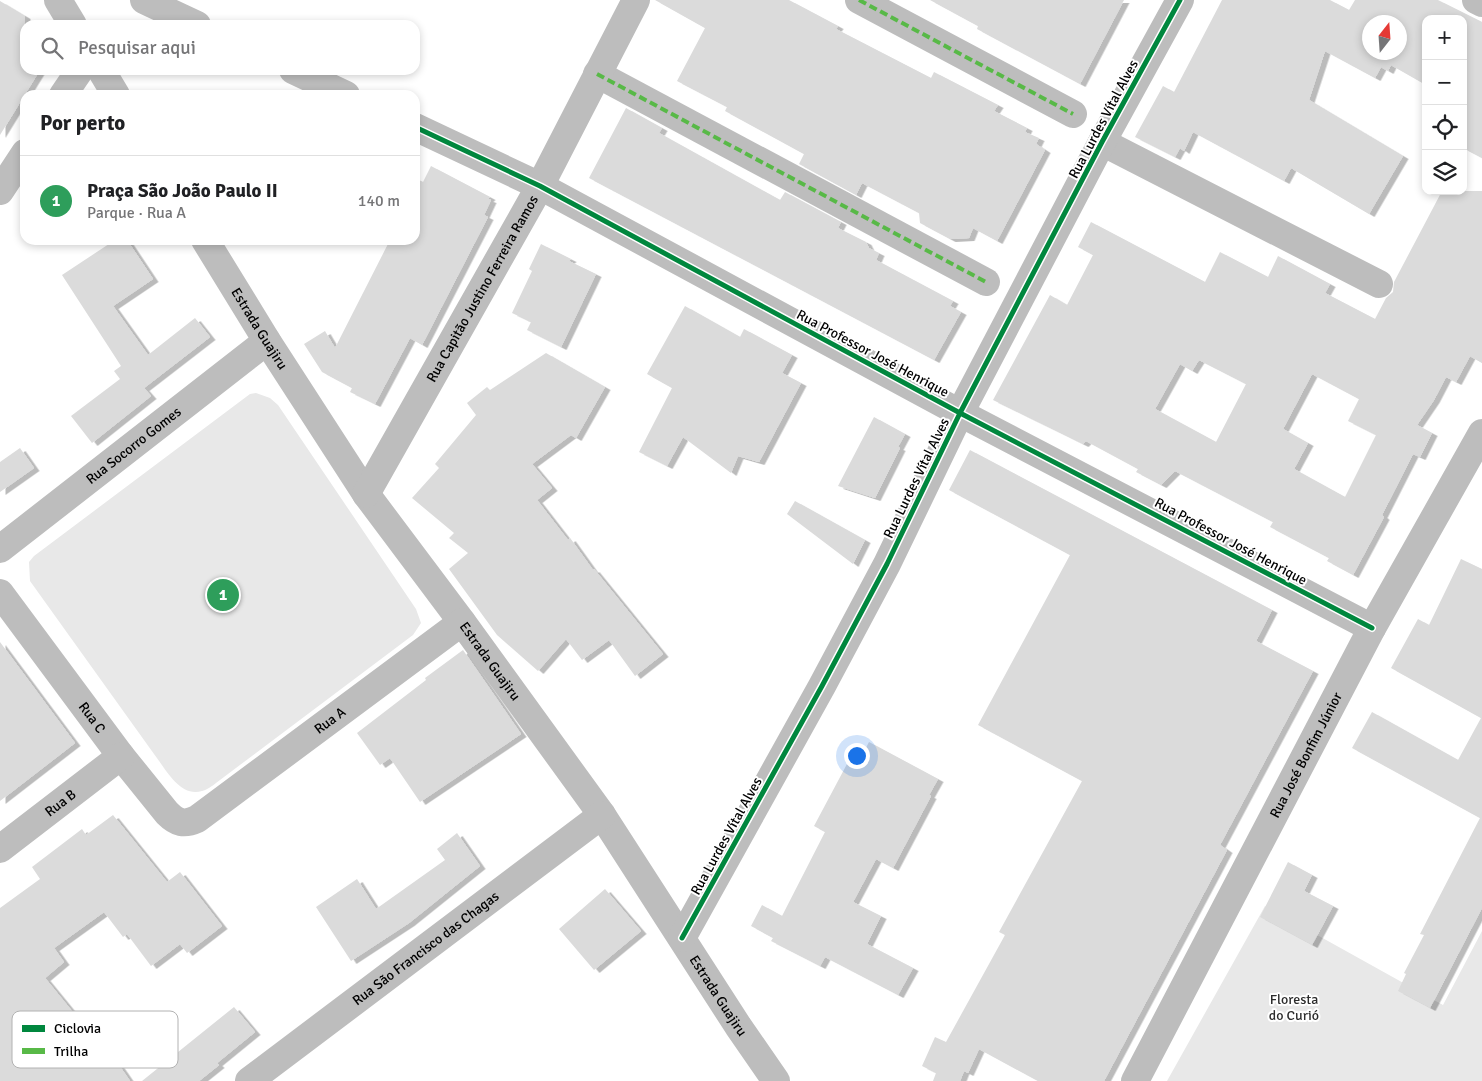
<!DOCTYPE html>
<html lang="pt">
<meta charset="utf-8">
<style>
:root{--surface:#fff;--page:#f2f2f2;--text:#202124;--muted:#757577;--line:#e0e0e0;--accent:#595959}
body{margin:0;font-family:Signika,sans-serif;background:var(--page);color:var(--text)}
.controls{position:absolute;right:15px;top:15px;display:grid;overflow:hidden;border-radius:10px;box-shadow:0 2px 8px #0003}
.controls button{width:45px;height:45px;display:grid;place-items:center;padding:0;border:0;border-bottom:1px solid var(--line);background:var(--surface);color:var(--text);font:25px sans-serif}
.compass{position:absolute;left:1362px;top:15px;width:45px;height:45px;border-radius:50%;background:var(--surface);box-shadow:0 2px 8px #0003;rotate:17deg}
.you{position:absolute;left:856px;top:755px;width:18px;height:18px;margin:-12px;border:4px solid #fff;border-radius:50%;background:#1a73e8;box-shadow:0 0 0 8px #1a73e833}
.badge{display:grid;place-items:center;width:32px;height:32px;border-radius:50%;background:var(--accent);color:#fff;font-size:16px;font-weight:700}
.pin{position:absolute;translate:-50% -50%;border:2px solid #fff;box-shadow:0 1px 5px #0006}
.list{margin:0;padding:0;list-style:none}
h2{display:flex;justify-content:space-between;align-items:center;height:65px;margin:0;padding:0 20px;font-size:21px}
h2 small{font-size:16px;font-weight:400;color:var(--muted)}
.list li{display:grid;grid-template-columns:32px 1fr auto;gap:15px;align-items:center;box-sizing:border-box;height:90px;padding:0 20px;border-top:1px solid var(--line)}
.list b{display:block;font-size:19px;white-space:nowrap}
.list p{margin:0;font-size:16px;white-space:nowrap;color:var(--muted)}
.list em{font-size:16px;font-style:normal;color:var(--muted)}
.icon{flex:none;width:28px;height:28px;fill:none;stroke:currentColor;stroke-width:2;stroke-linecap:round;stroke-linejoin:round}
.map{position:relative;flex:none;width:1482px;height:1081px;overflow:hidden}
.search{position:absolute;background:var(--surface);box-shadow:0 2px 8px #0003;left:20px;top:20px;width:400px;height:55px;display:flex;align-items:center;gap:12px;box-sizing:border-box;padding:0 18px;border-radius:15px;color:var(--muted);font-size:19px}
.panel{position:absolute;background:var(--surface);box-shadow:0 2px 8px #0003;left:20px;top:90px;width:400px;height:155px;border-radius:15px}
.map>svg:first-child{display:block}
.green{fill:#e8e8e8}
.building{fill:#dbdbdb;fill-rule:evenodd;filter:url(#shadow)}
.lines{fill:none;stroke-linecap:round;stroke-linejoin:round}
.minor{stroke:#bdbdbd;stroke-width:28}
.quiet{stroke:#58b947;stroke-width:4;stroke-dasharray:8 4;stroke-linecap:butt}
.cycleway-casing{stroke:#fff;stroke-width:8}
.cycleway{stroke:#00873e;stroke-width:5}
.labels{text-anchor:middle;stroke-width:4;stroke-linejoin:round;paint-order:stroke}
.street-label{font-size:14px;fill:#000;stroke:#fff}
.park-label{font-size:14px;fill:#2c2c2c;stroke:#fff}
.key{fill:#fff;stroke:#b2b2b2;stroke-width:1}
.key-label{font-size:14px;fill:#000}
</style>
<div class="map">
<svg width="1482" height="1081" viewBox="0 0 1482 1081">
<defs>
<filter id="shadow"><feDropShadow dx="5.5" dy="3" stdDeviation="0" flood-color="#0004"/></filter>
</defs>
<rect width="100%" height="100%" fill="#fff"/>
<path class="green" d="M256,393L270,398L278,405L416,609L421,623L413,635L216,783C212,786 207,790 202,791C180,798 165,768 154,754L30,581L29,562L34,556L250,394Z
M1265,906L1443,1005L1482,931V1081H1167Z"/>
<path class="building" d="M655,0H789L838,26L836,29L931,78L934,72L998,105L994,111L1027,128L1025,132L1039,138L1036,144L1045,150L997,241L973,228L969,238L950,239L920,223L919,213L862,183L856,195L799,164L804,154L725,111L727,107L677,81L705,28Z
M930,0H1124L1080,84L977,29L978,26Z
M1222,0H1330L1349,10L1355,0H1438L1482,22V158L1463,148V19H1426V85L1391,65L1388,71L1381,67L1375,78L1325,51L1309,100L1403,156L1369,214L1291,168L1284,181L1193,132L1184,151L1180,148L1175,157L1135,137L1163,86L1174,92ZM1370,22H1400V52H1370Z
M0,1L25,16V70H40L0,135Z
M626,108L662,128L659,133L780,200L785,192L841,222L838,228L866,242L869,248L879,253L876,260L953,301L950,306L961,312L934,360L589,178Z
M431,166L490,197L488,199L491,200L484,215L488,217L422,345L410,338L375,404L350,392L352,388L322,372L304,344L325,331L335,348L390,240H415V178L423,182Z
M1442,191H1482V363L1470,356L1456,382L1446,377L1434,400L1417,425L1432,433L1420,457L1413,454L1382,515L1384,517L1353,575L1327,561L1329,558L1270,527L1273,522L1175,471L1161,485L1136,472L1138,469L1086,441L1083,444L993,400L1050,295L1067,305L1093,255L1078,247L1091,222L1205,282L1220,252L1268,277L1278,256L1330,284L1325,293L1375,319L1386,298L1393,292L1394,282ZM1199,360L1246,384L1216,442L1155,409L1180,364L1192,371ZM1312,374L1359,399L1348,421L1376,435L1345,497L1294,469L1308,443L1283,429Z
M115,240H127L153,279L113,306L148,355L195,318L210,337L144,388L151,396L92,443L71,416L120,379L114,371L121,366L62,275Z
M541,244L571,259L569,261L596,274L561,347L527,330L531,322L512,313L532,271L529,269Z
M685,306L740,337L744,329L792,355L782,373L801,383L759,462L738,456L731,473L683,437L667,466L639,452L672,388L647,374Z
M546,353L605,387L576,438L571,435L532,464L552,488L537,500L568,540L570,538L593,570L594,569L663,654L635,676L609,640L582,660L566,639L538,671L497,635L449,569L468,553L449,538L454,533L412,498L439,468L435,464L476,415L467,403L487,387L490,390Z
M874,417L905,434L898,447L900,448L875,498L838,486Z
M20,448L34,468L0,492V462Z
M970,450L1272,610L1256,641L1313,671L1220,845L1227,850L1104,1081H1038L979,1049L968,1073L964,1071L960,1081H933L936,1073L922,1066L935,1037L946,1042L1005,935L999,932L1082,781L978,725L1070,555L949,490Z
M795,501L865,540L853,564L787,514Z
M1461,559L1482,569V908L1430,1008L1398,991L1406,974L1404,973L1424,935L1420,934L1480,818L1352,748L1372,712L1458,760L1481,718L1391,668L1418,619L1429,625Z
M0,642L75,743L0,801Z
M463,650L521,734L420,802L390,758L380,765L357,733L426,680L425,678Z
M869,742L938,779L929,795L931,796L893,868L876,859L853,902L881,916L867,944L913,968L898,995L825,957L820,966L771,941L773,938L751,926L762,905L782,916L825,832L814,826L847,764L855,769Z
M113,815L167,882L180,872L222,926L187,953L180,944L151,966L127,934L123,937L104,912L54,948L64,962L45,978L76,1016L82,1012L130,1081H0V908L40,879L32,867L82,829L86,835Z
M457,833L480,866L409,923L351,961L316,907L357,879L376,909L445,860L437,849Z
M1288,862L1312,875L1304,891L1333,906L1312,945L1260,917Z
M605,889L641,931L594,970L559,929Z
M234,1007L255,1032L217,1063L219,1065L199,1081H142Z"/>
<g class="lines">
<g class="minor">
<path d="M58,0L73,25"/>
<path d="M144,0L197,25"/>
<path d="M859,0L1073,114"/>
<path d="M1476,0L1482,3"/>
<path d="M101,70L116,95"/>
<path d="M293,70L346,95"/>
<path d="M597,74L986,282"/>
<path d="M63,95L80,70"/>
<path d="M415,127L540,186L960,413L1372,628"/>
<path d="M1102,142L1379,284"/>
<path d="M0,191L25,153"/>
<path id="s1" d="M205,240L267,341L366,494L462,622L602,815L738,1026L776,1081"/>
<path id="s2" d="M366,494L540,186L636,0"/>
<path id="s3" d="M0,549L267,341"/>
<path id="s4" d="M0,593L121,756L167,813C177,823 184,825 197,819L462,622"/>
<path id="s5" d="M0,849L121,756"/>
<path d="M682,938L822,686L887,564L960,413L1102,142L1180,0"/>
<path id="s6" d="M249,1081L602,815"/>
<path id="s7" d="M1135,1081L1372,628L1482,433"/>
</g>
<path class="quiet" d="M859,0L1073,114
M597,74L986,282"/>
<defs>
<path id="cycleway" d="M415,127L540,186L960,413L1372,628
M682,938L822,686L887,564L960,413L1102,142L1180,0"/>
</defs>
<use href="#cycleway" class="cycleway-casing"/>
<use href="#cycleway" class="cycleway"/>
</g>
<g class="labels">
<g class="street-label">
<text transform="translate(1103 119) rotate(-62)" y="5">Rua Lurdes Vítal Alves</text>
<text dy="5" stroke="none"><textPath href="#s2" startOffset="236">Rua Capitão Justino Ferreira Ramos</textPath></text>
<text dy="5" stroke="none"><textPath href="#s1" startOffset="104">Estrada Guajiru</textPath></text>
<text transform="translate(873 353) rotate(28)" y="5">Rua Professor José Henrique</text>
<text dy="5" stroke="none"><textPath href="#s3" startOffset="169">Rua Socorro Gomes</textPath></text>
<text transform="translate(916 478) rotate(-64)" y="5">Rua Lurdes Vítal Alves</text>
<text transform="translate(1231 541) rotate(28)" y="5">Rua Professor José Henrique</text>
<text dy="5" stroke="none"><textPath href="#s1" startOffset="509">Estrada Guajiru</textPath></text>
<text dy="5" stroke="none"><textPath href="#s4" startOffset="155">Rua C</textPath></text>
<text dy="5" stroke="none"><textPath href="#s4" startOffset="475">Rua A</textPath></text>
<text dy="5" stroke="none"><textPath href="#s7" startOffset="368">Rua José Bonfim Júnior</textPath></text>
<text dy="5" stroke="none"><textPath href="#s5" startOffset="76">Rua B</textPath></text>
<text transform="translate(726 836) rotate(-61)" y="5">Rua Lurdes Vítal Alves</text>
<text dy="5" stroke="none"><textPath href="#s6" startOffset="221">Rua São Francisco das Chagas</textPath></text>
<text dy="5" stroke="none"><textPath href="#s1" startOffset="914">Estrada Guajiru</textPath></text>
</g>
<g class="park-label">
<text x="1294" y="1004">Floresta<tspan x="1294" dy="16">do Curió</tspan></text>
</g>
</g>
<rect x="12" y="1011" width="166" height="57" rx="8" class="key"/>
<rect x="22" y="1025" width="23" height="7" fill="#00873e"/>
<rect x="22" y="1048" width="23" height="6" fill="#58b947"/>
<g class="key-label">
<text x="54" y="1033">Ciclovia</text>
<text x="54" y="1056">Trilha</text>
</g>
</svg>
<div class="controls">
<button>+</button>
<button>−</button>
<button><svg class="icon" aria-label="locate" viewBox="0 0 24 24"><circle cx="12" cy="12" r="6"/><path d="M12 2v4M12 18v4M2 12h4M18 12h4"/></svg></button>
<button><svg class="icon" aria-label="layers" viewBox="0 0 24 24"><path d="M12 4l9 5-9 5-9-5zM3 14l9 5 9-5"/></svg></button>
</div>
<svg class="compass" viewBox="-18 -18 36 36"><path d="M0-13l5 13h-10z" fill="#e53935"/><path d="M0 13l5-13h-10z" fill="#757577"/></svg>
<div class="you"></div>
<div class="pin badge" style="left:223px;top:595px;background:#2e9e5b">1</div>
<div class="search"><svg class="icon" aria-label="search" viewBox="0 0 24 24"><circle cx="10" cy="10" r="6"/><path d="M15 15l6 6"/></svg>Pesquisar aqui</div>
<section class="panel">
<h2>Por perto<small></small></h2>
<ul class="list">
<li><span class="badge" style="background:#2e9e5b">1</span><div><b>Praça São João Paulo II</b><p>Parque · Rua A</p></div><em>140 m</em></li>
</ul>
</section>
</div>
